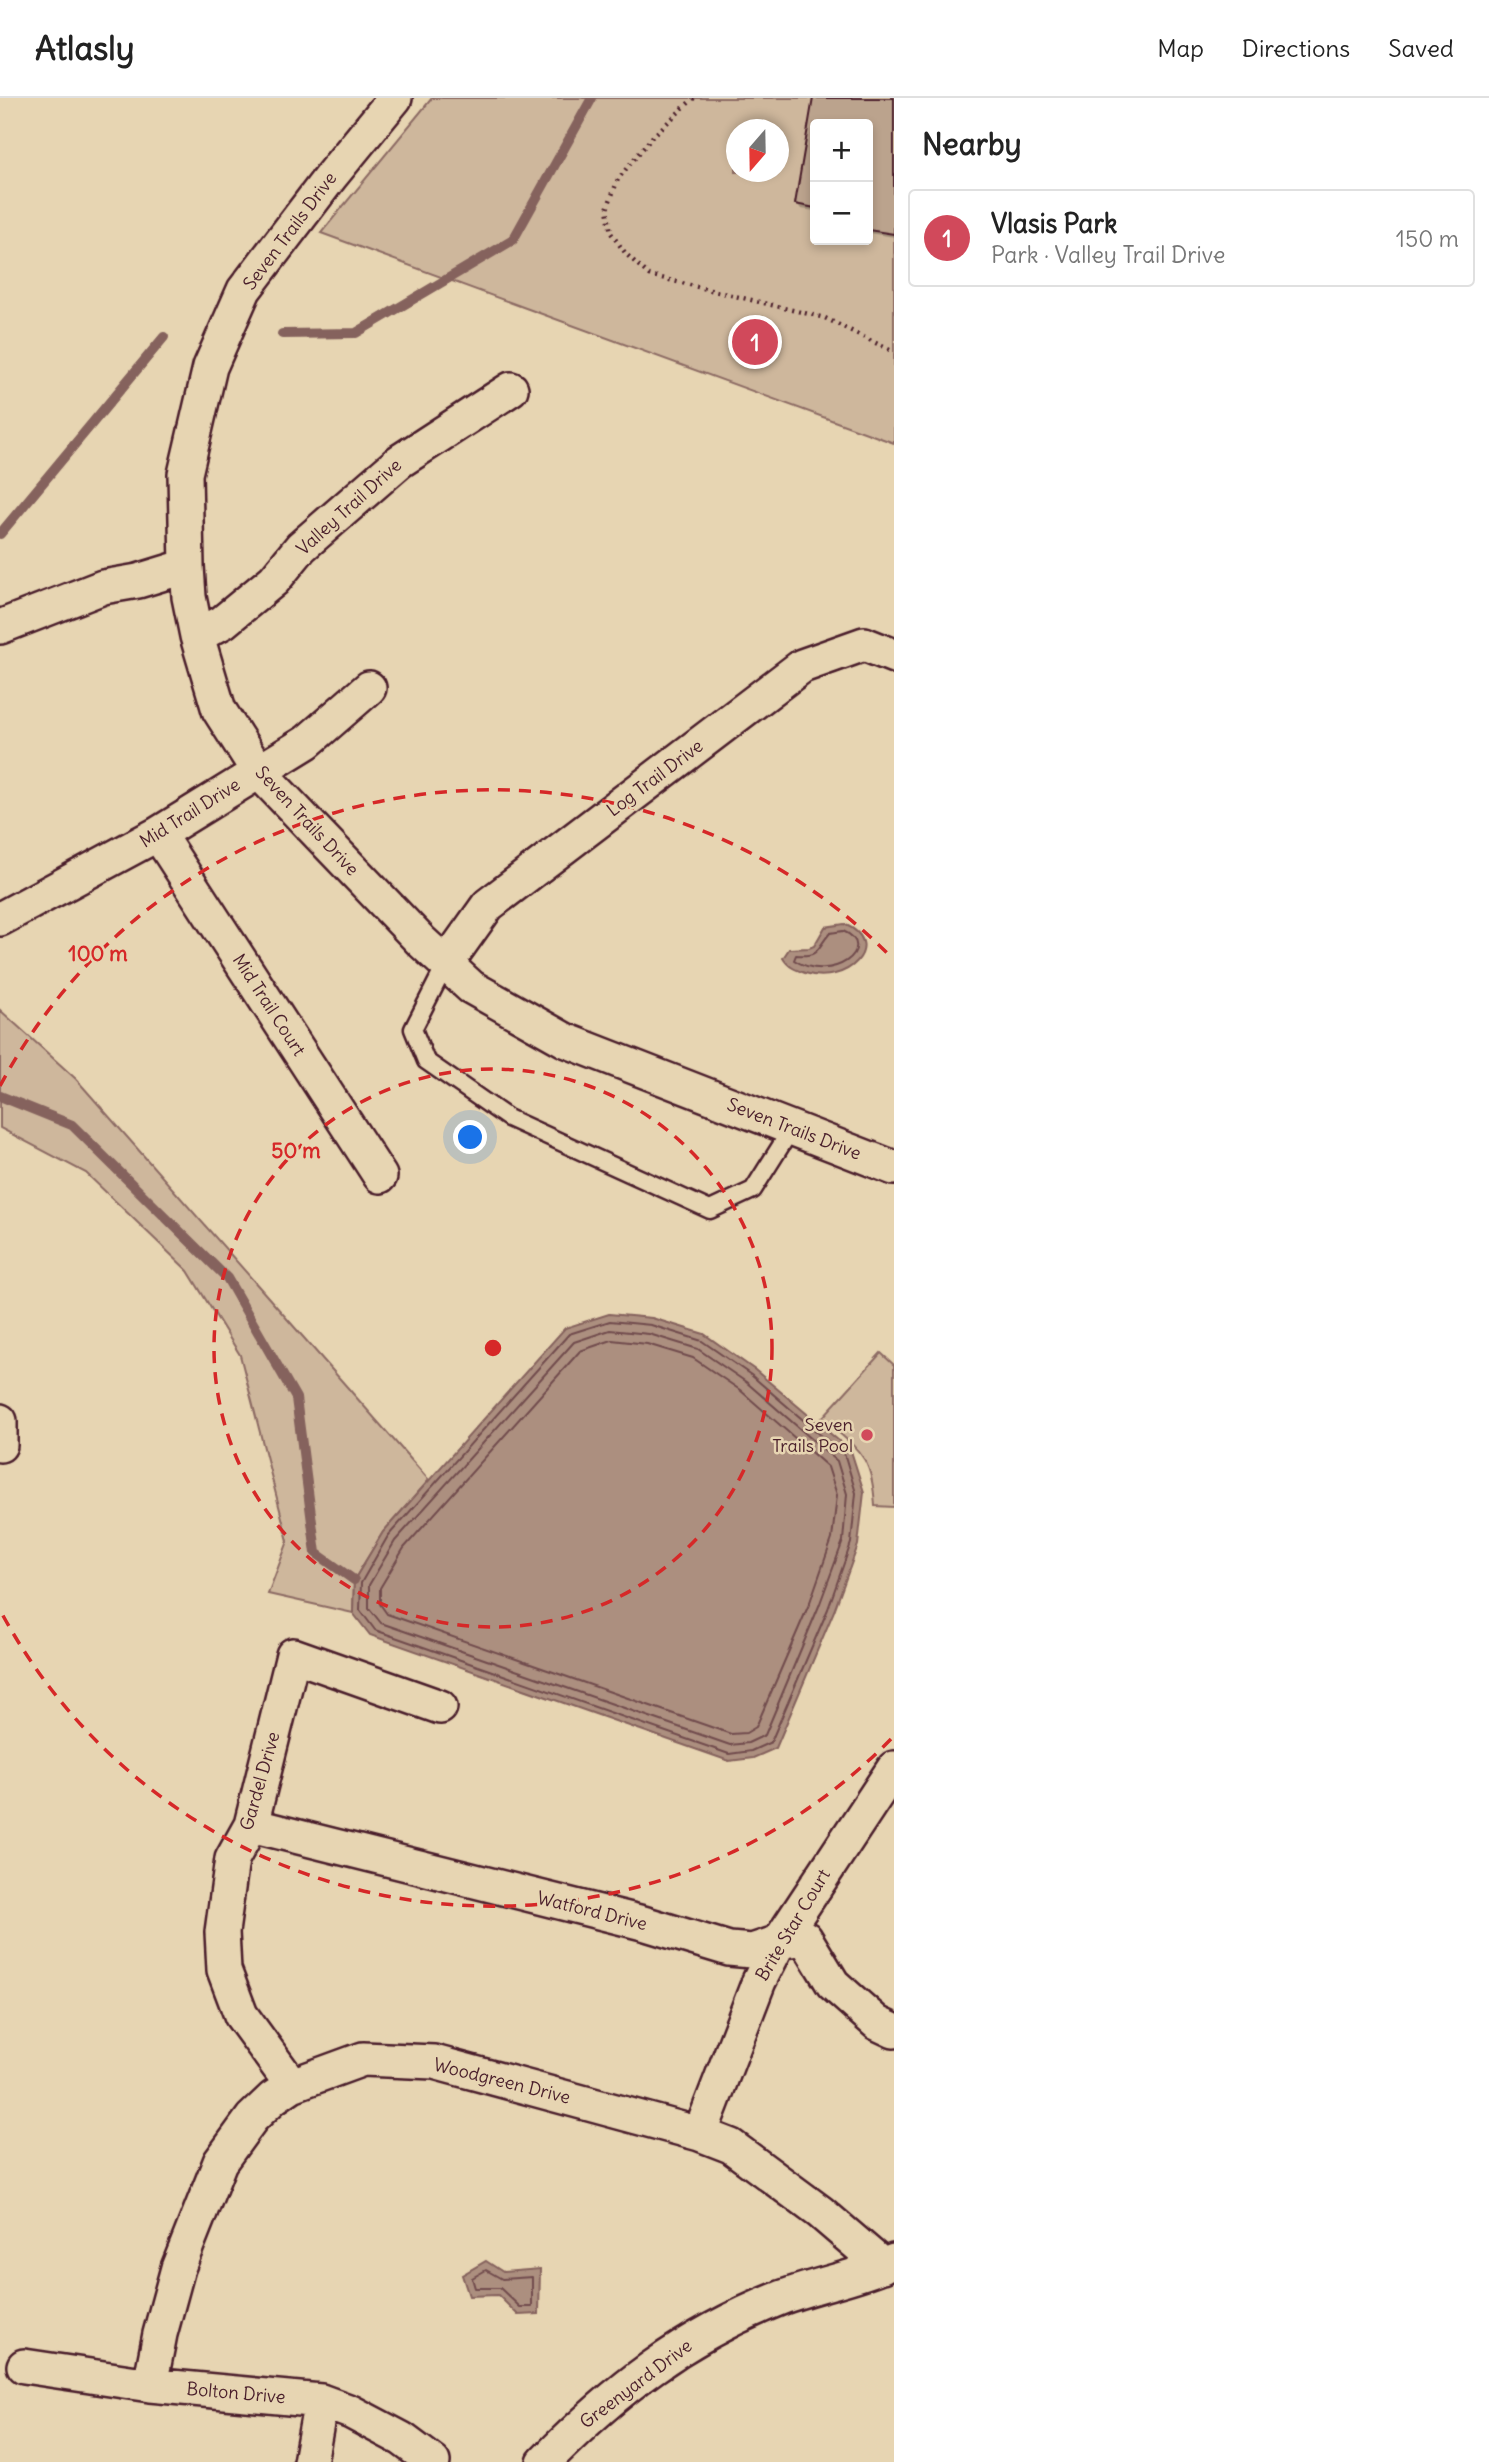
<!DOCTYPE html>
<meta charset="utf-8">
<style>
:root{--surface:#fff;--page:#f2f2f2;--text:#222;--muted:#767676;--line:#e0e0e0;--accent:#d1495b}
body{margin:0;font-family:Delius,sans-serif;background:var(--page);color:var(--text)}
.controls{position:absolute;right:21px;top:21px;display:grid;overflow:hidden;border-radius:7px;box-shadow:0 4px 10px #0003}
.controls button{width:63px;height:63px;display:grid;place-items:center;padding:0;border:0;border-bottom:2px solid var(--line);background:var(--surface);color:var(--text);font:35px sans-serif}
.compass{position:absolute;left:726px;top:21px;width:63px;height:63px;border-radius:50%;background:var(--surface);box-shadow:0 4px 10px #0003;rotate:200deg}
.you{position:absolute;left:471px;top:1040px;width:24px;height:24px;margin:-18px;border:5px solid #fff;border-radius:50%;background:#1a73e8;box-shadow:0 0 0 10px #1a73e833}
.badge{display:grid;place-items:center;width:46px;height:46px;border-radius:50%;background:var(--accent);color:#fff;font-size:23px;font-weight:700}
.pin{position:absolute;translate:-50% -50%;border:4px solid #fff;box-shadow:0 2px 7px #0006}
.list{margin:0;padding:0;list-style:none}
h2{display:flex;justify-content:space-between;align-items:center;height:91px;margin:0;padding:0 28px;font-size:30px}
h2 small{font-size:23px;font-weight:400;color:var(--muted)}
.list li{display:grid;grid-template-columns:46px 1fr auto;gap:21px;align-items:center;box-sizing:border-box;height:98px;margin:0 14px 14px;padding:0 14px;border:2px solid var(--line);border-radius:7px}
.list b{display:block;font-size:26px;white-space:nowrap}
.list p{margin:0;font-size:23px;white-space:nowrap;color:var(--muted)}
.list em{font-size:23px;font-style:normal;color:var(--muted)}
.map{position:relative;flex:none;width:894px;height:2364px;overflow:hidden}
header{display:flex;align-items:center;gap:42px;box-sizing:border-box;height:98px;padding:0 35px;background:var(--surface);border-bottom:2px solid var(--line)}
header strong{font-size:33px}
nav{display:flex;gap:38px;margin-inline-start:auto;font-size:24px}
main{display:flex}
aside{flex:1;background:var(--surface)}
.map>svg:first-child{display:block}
.green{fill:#ceb79c;stroke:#8c6b64;stroke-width:2;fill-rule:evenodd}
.water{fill:#ac8f7f;stroke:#85625d;stroke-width:2}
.shadow{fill:#0003}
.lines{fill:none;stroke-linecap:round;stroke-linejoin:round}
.shore{stroke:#714c4d;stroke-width:2}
.stream{stroke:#85625d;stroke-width:10}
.building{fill:#bba38d;stroke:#4a1f2b;stroke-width:2}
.service-casing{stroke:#4a1f2b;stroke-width:21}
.minor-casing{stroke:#4a1f2b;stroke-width:38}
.path{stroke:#4a1f2b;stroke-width:4.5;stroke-dasharray:2 5;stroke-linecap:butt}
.service{stroke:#e7d5b2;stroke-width:16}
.minor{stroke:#e7d5b2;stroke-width:33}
.ring{fill:none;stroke:#d62828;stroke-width:3.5;stroke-dasharray:12 9}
.poi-dot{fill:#d1495b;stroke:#e7d5b2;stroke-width:2.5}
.labels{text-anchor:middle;stroke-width:5;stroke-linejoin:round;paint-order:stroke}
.street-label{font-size:18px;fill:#4a1f2b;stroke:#e7d5b2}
.poi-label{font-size:18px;fill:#4a1f2b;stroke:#e7d5b2;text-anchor:end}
.centre{fill:#d62828;stroke:#e7d5b2;stroke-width:3.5}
.ring-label{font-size:21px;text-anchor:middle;font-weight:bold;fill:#d62828;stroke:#e7d5b2;stroke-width:5;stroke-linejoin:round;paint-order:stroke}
</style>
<header>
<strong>Atlasly</strong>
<nav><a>Map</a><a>Directions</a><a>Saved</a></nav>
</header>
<main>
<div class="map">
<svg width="894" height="2364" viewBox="0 0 894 2364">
<rect width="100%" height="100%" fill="#e7d5b2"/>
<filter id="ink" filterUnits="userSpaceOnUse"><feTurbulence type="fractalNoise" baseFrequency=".0143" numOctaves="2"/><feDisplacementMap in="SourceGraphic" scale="14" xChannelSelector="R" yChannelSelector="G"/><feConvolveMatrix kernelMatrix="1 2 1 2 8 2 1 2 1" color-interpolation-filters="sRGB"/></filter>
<g filter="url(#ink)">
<path class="green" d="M432,0H894V345L321,135ZM815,26H868V142H815ZM736,32H778V74H736Z
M0,912L76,981L429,1382L383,1434L354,1482L353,1515L268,1496L288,1443L240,1257L188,1173L86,1075L0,1030Z
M881,1255L894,1267V1409L875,1408C872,1356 859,1353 822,1320Z"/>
<path class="water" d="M844,826C890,846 846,889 805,875C796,872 788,869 783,860L789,851L809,850L814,848L825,829Z
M609,1216L652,1220L704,1236L755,1272L851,1353L864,1394L858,1447L834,1513L776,1650L753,1660L729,1663L370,1537L353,1515L354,1482L383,1434L565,1230Z
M486,2163L503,2174L540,2171L539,2216L518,2217L498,2197L469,2198L462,2177Z"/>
<path class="shadow" d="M815,0H894V139L868,135V26H815V113L801,111L797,106Z"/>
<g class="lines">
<path class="shore" d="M843,833C880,849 832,887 794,862L796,857C820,859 816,851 830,835Z
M610,1223L651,1227L702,1243L751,1277L845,1358L856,1395L851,1445L828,1511L771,1644L751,1653L729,1656L375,1532L360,1512L361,1485L388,1438L569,1236Z
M610,1232L649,1236L698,1251L746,1284L837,1363L847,1396L843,1443L819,1508L765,1637L748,1645L730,1647L381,1525L369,1510V1487L395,1443L574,1244Z
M612,1242L647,1246L693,1260L740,1292L828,1369L837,1397L832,1441L810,1504L756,1629L746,1635L731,1636L387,1516L380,1506V1490L404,1450L580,1253Z
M486,2172L502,2181L532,2179V2209H520L500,2190H475L472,2180Z"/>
<path class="stream" d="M282,236L356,235L513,142L592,0
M0,436L164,239
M0,998L72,1027L227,1180L296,1300L316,1455L354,1482"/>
</g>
<path class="building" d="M813,0H894V136L868,132V26H815V110L795,106Z"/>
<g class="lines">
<defs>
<path id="service" d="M446,866L413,931L426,963L508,1020L710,1112L753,1092L792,1030"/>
<path id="minor" d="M395,0L331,78L244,192L210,269L185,376L187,468L189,499L197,538L219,612L258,673L421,843L471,889L565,942L894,1070
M0,529L103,489L138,483L187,468
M197,538L223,524L274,482L301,449L400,363L511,291
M158,736L380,1078
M0,821L158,736L307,644L369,590
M446,866L488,807L802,568L864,546L894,558
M0,1323V1347
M251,1727L643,1825L729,1851L752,1853L779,1844L805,1840L833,1886L877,1925L894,1933
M292,1987L241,1917L224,1872L222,1834L232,1761L251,1727L293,1557L440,1609
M700,2036L759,1883L779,1844L894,1670
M24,2268L150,2287L321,2303L351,2314L402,2341L433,2364
M150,2287L160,2236L178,2170L220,2064L252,2020L273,2000L292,1987L363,1961L434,1964L700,2036L731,2048L820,2114L883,2168
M310,2364L321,2303
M544,2364C614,2293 684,2238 778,2201C816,2186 857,2180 894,2163"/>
</defs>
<use href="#service" class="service-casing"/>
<use href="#minor" class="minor-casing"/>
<path class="path" d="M694,0L653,38L618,81L607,111L611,135L626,156L649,177L825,220L894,254"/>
<use href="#service" class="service"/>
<use href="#minor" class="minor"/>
</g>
</g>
<g class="ring">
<circle cx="493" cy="1250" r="279"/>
<path d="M891 1641A558 558 0 0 1 0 1512M0 988A558 558 0 0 1 891 859"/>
</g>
<circle class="poi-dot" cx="867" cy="1337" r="7"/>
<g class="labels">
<g class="street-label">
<text transform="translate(290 133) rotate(-53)" y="6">Seven Trails Drive</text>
<text transform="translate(349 409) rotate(-42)" y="6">Valley Trail Drive</text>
<text transform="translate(655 680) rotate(-37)" y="6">Log Trail Drive</text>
<text transform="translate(190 715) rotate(-32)" y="6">Mid Trail Drive</text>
<text transform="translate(307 723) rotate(47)" y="6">Seven Trails Drive</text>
<text transform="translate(269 907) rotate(57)" y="6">Mid Trail Court</text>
<text transform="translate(794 1031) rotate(21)" y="6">Seven Trails Drive</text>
<text transform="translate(260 1683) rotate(-74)" y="6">Gardel Drive</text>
<text transform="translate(592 1813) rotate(14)" y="6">Watford Drive</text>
<text transform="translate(793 1827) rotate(-59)" y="6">Brite Star Court</text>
<text transform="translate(502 1983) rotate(14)" y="6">Woodgreen Drive</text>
<text transform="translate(636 2286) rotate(-37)" y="6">Greenyard Drive</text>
<text transform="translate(236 2295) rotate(5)" y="6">Bolton Drive</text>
</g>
<g class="poi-label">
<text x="853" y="1333">Seven<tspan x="853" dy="21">Trails Pool</tspan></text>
</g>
</g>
<circle cx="493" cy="1250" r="10" class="centre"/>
<g class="ring-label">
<text x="98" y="863">100 m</text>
<text x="296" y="1060">50 m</text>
</g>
</svg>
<div class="controls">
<button>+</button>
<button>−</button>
</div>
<svg class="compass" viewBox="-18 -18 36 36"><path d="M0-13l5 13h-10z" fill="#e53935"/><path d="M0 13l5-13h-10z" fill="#767676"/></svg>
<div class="you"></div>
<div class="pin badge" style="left:755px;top:244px">1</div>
</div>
<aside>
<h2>Nearby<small></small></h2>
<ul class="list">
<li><span class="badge">1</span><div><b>Vlasis Park</b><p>Park · Valley Trail Drive</p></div><em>150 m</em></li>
</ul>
</aside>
</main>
